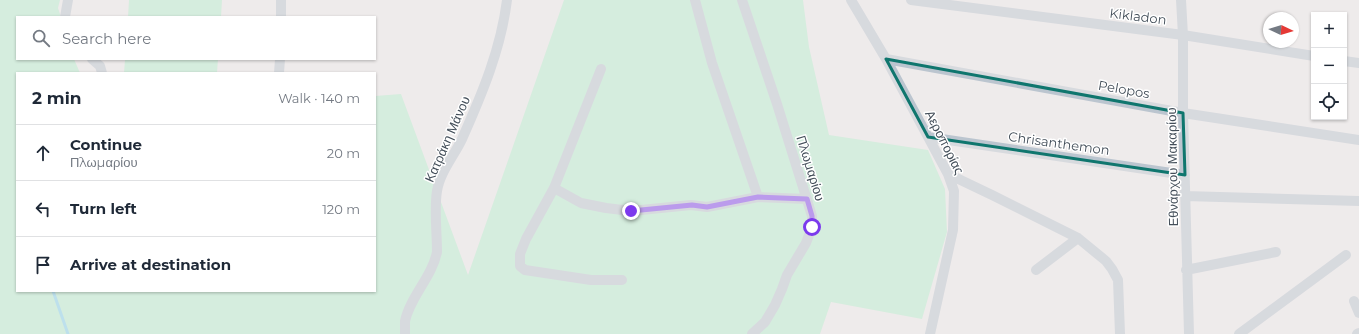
<!DOCTYPE html>
<meta charset="utf-8">
<style>
:root{--surface:#fff;--page:#f2f2f3;--text:#1f2937;--muted:#747a83;--line:#e0e1e3}
body{margin:0;font-family:Montserrat,sans-serif;background:var(--page);color:var(--text)}
.controls{position:absolute;right:12px;top:12px;display:grid;overflow:hidden;border-radius:0px;box-shadow:0 1px 3px #0004}
.controls button{width:36px;height:36px;display:grid;place-items:center;padding:0;border:0;border-bottom:1px solid var(--line);background:var(--surface);color:var(--text);font:20px sans-serif}
.compass{position:absolute;left:1263px;top:12px;width:36px;height:36px;border-radius:50%;background:var(--surface);box-shadow:0 1px 3px #0004;rotate:94deg}
.stop{position:absolute;width:12px;height:12px;margin:-9px;border:3px solid #7c3aed;border-radius:50%;background:#fff}
.stop.end{background:#7c3aed;border-color:#fff;box-shadow:0 1px 4px #0008}
.list{margin:0;padding:0;list-style:none}
h2{display:flex;justify-content:space-between;align-items:center;height:52px;margin:0;padding:0 16px;font-size:17px}
h2 small{font-size:13px;font-weight:400;color:var(--muted)}
.list li{display:grid;grid-template-columns:26px 1fr auto;gap:12px;align-items:center;box-sizing:border-box;height:56px;padding:0 16px;border-top:1px solid var(--line)}
.list b{display:block;font-size:15px;white-space:nowrap}
.list p{margin:0;font-size:13px;white-space:nowrap;color:var(--muted)}
.list em{font-size:13px;font-style:normal;color:var(--muted)}
.icon{flex:none;width:22px;height:22px;fill:none;stroke:currentColor;stroke-width:2;stroke-linecap:round;stroke-linejoin:round}
.map{position:relative;flex:none;width:1359px;height:334px;overflow:hidden}
.search{position:absolute;background:var(--surface);box-shadow:0 1px 3px #0004;left:16px;top:16px;width:360px;height:44px;display:flex;align-items:center;gap:10px;box-sizing:border-box;padding:0 14px;border-radius:0px;color:var(--muted);font-size:15px}
.panel{position:absolute;background:var(--surface);box-shadow:0 1px 3px #0004;left:16px;top:72px;width:360px;height:220px;border-radius:0px}
.map>svg:first-child{display:block}
.green{fill:#b7efce}
.lines{fill:none;stroke-linecap:round;stroke-linejoin:round}
.stream{stroke:#82d3ed;stroke-width:3}
.minor{stroke:#bbc5cf;stroke-width:10}
.route{stroke:#7c3aed;stroke-width:5}
.marked{fill:none;stroke:#0f766e;stroke-width:3;stroke-linejoin:round}
.labels{text-anchor:middle;stroke-width:3;stroke-linejoin:round;paint-order:stroke}
.street-label{font-size:13px;fill:#434e59;stroke:#fff}
</style>
<div class="map">
<svg width="1359" height="334" viewBox="0 0 1359 334">
<rect width="100%" height="100%" fill="#eeebeb"/>
<path class="green" d="M0,0H60L58,8L61,17H17V59H74L80,73H17V291H375V96L401,94L468,275L564,0H803L809,47L829,135L928,150L945,189L947,232L922,319L831,302L820,334H0Z
M129,0H222L221,17H128Z
M125,59H218L217,73H124Z"/>
<g class="lines">
<path class="stream" d="M53,291L68,334"/>
<path class="minor" d="M695,0L712,63L758,197
M742,0L777,104L812,216V227L806,243L787,275L782,289L775,305L765,322L752,334
M851,0L886,59L928,137L948,174L954,191L953,230L930,334
M911,0L1183,35L1314,56
M1181,0L1183,35V113L1189,334
M65,17L68,0
M281,17V0
M92,59L100,66L102,73
M886,59L1183,113L1359,140
M1344,61L1359,63
M601,69L554,188L526,239L520,254V266L525,270L591,280H622
M279,73L280,59
M928,137L1185,175
M948,174L992,195L1078,238L1106,261L1112,269L1118,280L1120,334
M554,188L581,203L606,208L631,211L691,205L707,207L758,197L807,199
M1185,196L1359,201
M1036,270L1078,238
M1186,270L1276,252
M1354,301L1359,313
M405,334C405,330 405,325 405,321C410,297 432,277 437,252C437,232 434,210 437,191C440,172 454,156 462,139C482,94 501,49 507,0
M1239,334L1346,255
M1357,334L1359,333"/>
</g>
<g class="lines">
<path class="route" d="M631,211L692,205L707,207L758,197L807,199L812,216V227"/>
</g>
<path d="M0 0H1359V334H0ZM886,59L1183,113L1185,175L928,137Z" fill="#eeebeb" fill-opacity=".55" fill-rule="evenodd"/>
<path class="marked" d="M886,59L1183,113L1185,175L928,137Z"/>
<g class="labels">
<g class="street-label">
<text transform="translate(1138 16) rotate(7)" y="5">Kikladon</text>
<text transform="translate(1124 89) rotate(10)" y="5">Pelopos</text>
<text transform="translate(447 139) rotate(-66)" y="5">Κατράκη Μάνου</text>
<text transform="translate(945 142) rotate(63)" y="5">Αεροπορίας</text>
<text transform="translate(1059 143) rotate(8)" y="5">Chrisanthemon</text>
<text transform="translate(1172 167) rotate(-91)" y="5">Εθνάρχου Μακαρίου</text>
<text transform="translate(811 168) rotate(73)" y="5">Πλωμαρίου</text>
</g>
</g>
</svg>
<div class="controls">
<button>+</button>
<button>−</button>
<button><svg class="icon" aria-label="locate" viewBox="0 0 24 24"><circle cx="12" cy="12" r="6"/><path d="M12 2v4M12 18v4M2 12h4M18 12h4"/></svg></button>
</div>
<svg class="compass" viewBox="-18 -18 36 36"><path d="M0-13l5 13h-10z" fill="#e53935"/><path d="M0 13l5-13h-10z" fill="#747a83"/></svg>
<div class="stop" style="left:812px;top:227px"></div>
<div class="stop end" style="left:631px;top:211px"></div>
<div class="search"><svg class="icon" aria-label="search" viewBox="0 0 24 24"><circle cx="10" cy="10" r="6"/><path d="M15 15l6 6"/></svg>Search here</div>
<section class="panel">
<h2>2 min<small>Walk · 140 m</small></h2>
<ul class="list">
<li><svg class="icon" aria-label="ahead" viewBox="0 0 24 24"><path d="M12 20V5M6 11l6-6 6 6"/></svg><div><b>Continue</b><p>Πλωμαρίου</p></div><em>20 m</em></li>
<li><svg class="icon" aria-label="left" viewBox="0 0 24 24"><path d="M17 20v-9H6M10 6l-5 5 5 5"/></svg><div><b>Turn left</b></div><em>120 m</em></li>
<li><svg class="icon" aria-label="arrive" viewBox="0 0 24 24"><path d="M6 21V4h12l-3 4 3 4H6"/></svg><div><b>Arrive at destination</b></div></li>
</ul>
</section>
</div>
